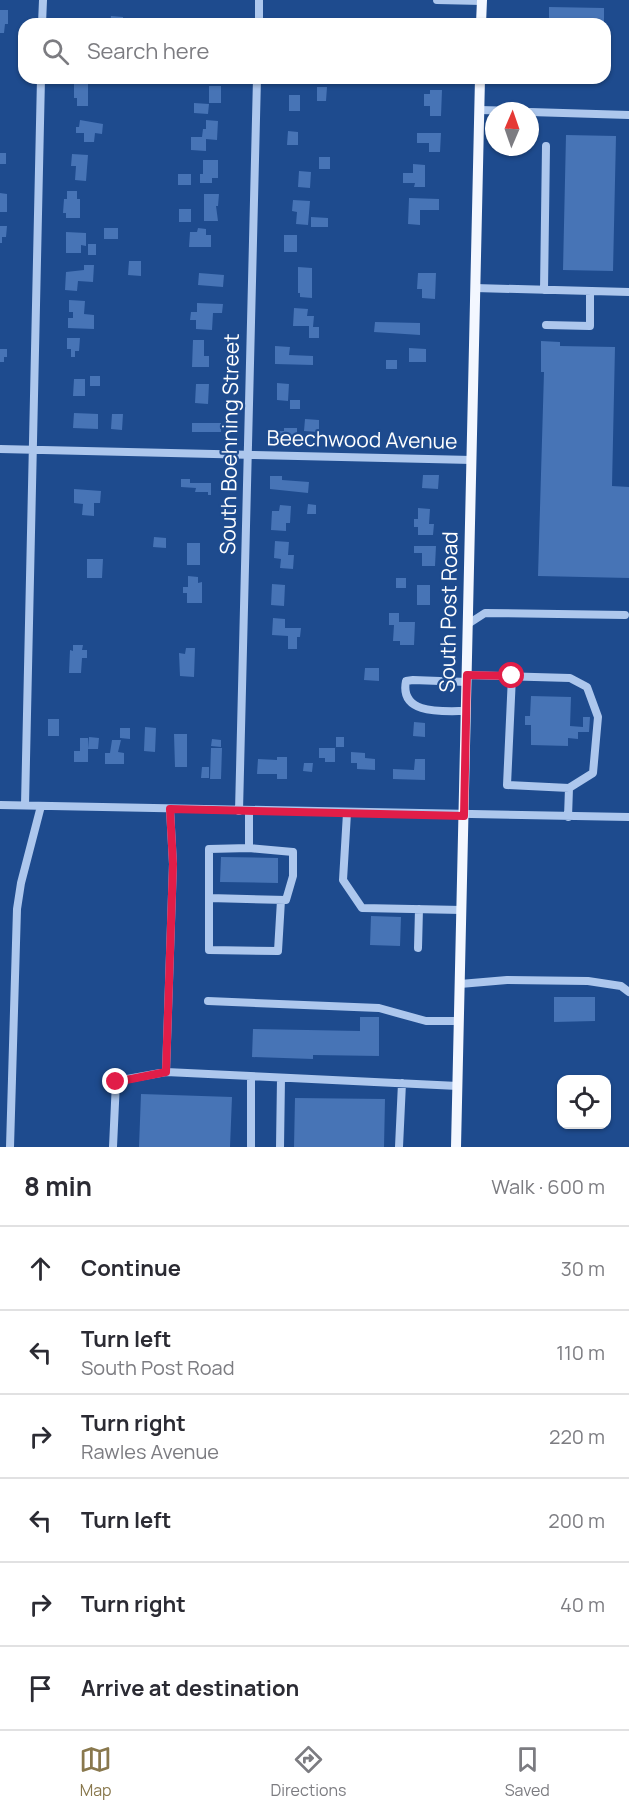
<!DOCTYPE html>
<meta charset="utf-8">
<style>
:root{--surface:#fff;--page:#f2f2f3;--text:#2b2b33;--muted:#7c7c81;--line:#e1e1e2;--accent:#89784d}
body{margin:0;font-family:Manrope,sans-serif;background:var(--page);color:var(--text)}
.controls{position:absolute;right:18px;bottom:18px;display:grid;overflow:hidden;border-radius:12px;box-shadow:0 2px 4px #0004}
.controls button{width:54px;height:54px;display:grid;place-items:center;padding:0;border:0;border-bottom:2px solid var(--line);background:var(--surface);color:var(--text);font:30px sans-serif}
.compass{position:absolute;left:485px;top:102px;width:54px;height:54px;border-radius:50%;background:var(--surface);box-shadow:0 2px 4px #0004;rotate:2deg}
.stop{position:absolute;width:18px;height:18px;margin:-14px;border:4px solid #e11d48;border-radius:50%;background:#fff}
.stop.end{background:#e11d48;border-color:#fff;box-shadow:0 2px 6px #0008}
.list{margin:0;padding:0;list-style:none}
h2{display:flex;justify-content:space-between;align-items:center;height:78px;margin:0;padding:0 24px;font-size:26px}
h2 small{font-size:20px;font-weight:400;color:var(--muted)}
.list li{display:grid;grid-template-columns:39px 1fr auto;gap:18px;align-items:center;box-sizing:border-box;height:84px;padding:0 24px;border-top:2px solid var(--line)}
.list b{display:block;font-size:22px;white-space:nowrap}
.list p{margin:0;font-size:20px;white-space:nowrap;color:var(--muted)}
.list em{font-size:20px;font-style:normal;color:var(--muted)}
.icon{flex:none;width:33px;height:33px;fill:none;stroke:currentColor;stroke-width:2;stroke-linecap:round;stroke-linejoin:round}
.map{position:relative;flex:none;width:629px;height:1147px;overflow:hidden}
.search{position:absolute;background:var(--surface);box-shadow:0 2px 4px #0004;left:18px;right:18px;top:18px;height:66px;display:flex;align-items:center;gap:15px;box-sizing:border-box;padding:0 21px;border-radius:18px;color:var(--muted);font-size:22px}
.sheet{height:582px;background:var(--surface)}
nav{display:flex;justify-content:space-around;align-items:center;box-sizing:border-box;height:84px;border-top:2px solid var(--line);background:var(--surface);font-size:16px;color:var(--muted)}
nav a{display:grid;justify-items:center;gap:3px}
nav .on{color:var(--accent)}
.map>svg:first-child{display:block}
.building{fill:#4774b6}
.lines{fill:none;stroke-linecap:round;stroke-linejoin:round}
.minor{stroke:#adc7ed;stroke-width:8}
.major{stroke:#f3f7ff;stroke-width:10}
.route{stroke:#e11d48;stroke-width:8}
.labels{text-anchor:middle;stroke-width:4.5;stroke-linejoin:round;paint-order:stroke}
.street-label{font-size:21px;fill:#fff;stroke:#1e4b8e}
</style>
<div class="map">
<svg width="629" height="1147" viewBox="0 0 629 1147">
<rect width="100%" height="100%" fill="#1e4b8e"/>
<path class="building" d="M549,7L604,8V24H549Z
M0,10H8V24H5L4,33H0Z
M111,16L123,17V24H110Z
M429,18H439L438,24H429Z
M74,82H88V106H77V98H74Z
M209,86H221V103H209Z
M317,87H327L326,101H317Z
M430,90H442L441,116H430V106H424V94H430Z
M289,95H300V111H289Z
M194,103L209,104L208,114L194,113Z
M80,120L103,124L102,134L95,133L94,142H84V133H76V127H79Z
M206,120L218,121L217,140L206,139V151L191,150V137H202L203,129H206Z
M288,131L298,132V145H287Z
M417,133H441L440,152H429V143H417Z
M566,135L616,136L613,271L563,270Z
M0,153H6V164H0Z
M72,154L88,155L86,181L75,180L76,166H71Z
M319,157H330V169H319Z
M203,160H218V178H212V183H200V174H203Z
M413,164L425,165V187H414L415,183H403V173H413Z
M299,171L311,172L310,188L298,187Z
M178,174H191V185H178Z
M67,191H77V199H80V218H66V213H63L64,199H67Z
M0,193L7,194V212H0Z
M204,194H219L218,206H216L218,221H204Z
M409,198L439,199V210H420V225L408,224Z
M293,200L310,201L308,225L296,224L297,212L292,211Z
M179,209H191V222H179Z
M311,217L328,218V227H311Z
M0,226H7L6,237H2V243H0Z
M104,228H118V239H104Z
M198,228L206,229V235H211V247H189L190,232H197Z
M66,232L86,233V246L81,245V253H66Z
M284,235H297V252H284Z
M88,244H96V255H88Z
M129,261H141V276L128,275Z
M84,265H94L93,282L78,281L77,291L65,290L66,272L84,270Z
M298,267L312,268V298L300,297V293H298Z
M199,273L224,275L223,287L198,285Z
M418,273H436L435,299L422,298V289H417Z
M69,300L85,301L84,314L94,315V329L68,328V318H73V312H69Z
M197,303L223,304L222,313H213L212,330L196,329V320H190L191,312H197Z
M294,308L308,309L307,316H314L313,327H319V338H309V326H293Z
M375,322L420,323V335L374,332Z
M67,338H80L79,351H75V357H71V349H67Z
M193,340H204V356H209V367H192Z
M541,341L560,342V346L615,347L612,486L629,487V578L538,576L544,372H541Z
M275,346L290,347L289,355L313,356V365L275,364Z
M409,348L426,349V362H409Z
M0,349H7V357H4V362H0Z
M386,360H397V369H386Z
M90,376H100V386H90Z
M74,379H85V396H73Z
M277,383L289,384L288,401L277,400Z
M196,384H209L208,404L195,403Z
M290,400H300V409H290Z
M74,413L98,414V429L73,428Z
M112,414H123L122,430L111,429Z
M305,419L319,420V432L304,431Z
M192,423H221V432H192Z
M284,428H297V438H289V440H280V443H274V431H284Z
M423,475H439L438,489L422,488Z
M270,476H282V480L309,482L308,493L270,489Z
M181,479H190V483H211V495H208V492H195L196,488L181,487Z
M74,489L101,491L100,503H94V516L82,515L83,504L74,503Z
M308,504L316,505V514H307Z
M280,505L291,506L290,523H286V531L271,530L272,511H279Z
M418,508L430,509L429,524H434L433,535H418V527H414V519H418Z
M154,537L166,538V548L153,547Z
M275,541L289,542L288,555H294L293,569L280,568L281,559L274,558Z
M187,543H200V565H187Z
M414,546H436L435,566H422V553H414Z
M87,559H103L102,578H87Z
M188,576L198,577V583L202,582V603H187V593H183V587H188Z
M396,578H406V588H396Z
M272,584L285,585L284,606L271,605Z
M417,585H430V605H417Z
M389,613H399V622H415L414,645H400V641H393L394,625H389Z
M273,618L285,619V628H301L300,637H297V649H288V636L272,635Z
M73,645H83L82,650H87V658H82L81,673H69L70,650L73,651Z
M186,648H195L194,677L180,676L179,653L185,654Z
M365,668H379V681L364,680Z
M531,696L571,697L570,726L583,727V717H590L589,732H578V739L568,738V746L531,745V725H525V716H530Z
M48,719H59V736H48Z
M414,722L425,723V737L413,736Z
M145,727L156,728L155,752L144,751Z
M120,728H130V739L120,738Z
M174,734H187V767H175Z
M89,737L99,738L98,749H88Z
M336,737H344V747H336Z
M80,738H88V762H74V751H80Z
M212,739L221,740V747L211,746Z
M112,740H121L118,752L124,753V764H105V753H110Z
M211,748H222L221,779H210Z
M319,748H335V762H325V758H319Z
M351,752L365,753V758L375,759V770L357,769V763H351Z
M277,757H287V779H277V774H257L258,759L277,760Z
M415,759H425V780L393,779V769L414,770Z
M304,763H313L312,772L303,771Z
M202,767H209V778H201Z
M221,857L278,858V883L220,882Z
M371,916L401,917L400,946L370,945Z
M554,997H595V1021L554,1022Z
M360,1017H379V1056L313,1055V1059L252,1057L253,1029L360,1031Z
M141,1094L232,1097L230,1147H139Z
M295,1098L385,1099L384,1147H294Z"/>
<g class="lines">
<path class="minor" d="M437,0L482,1
M42,24L43,0
M259,24V0
M479,110L515,111
M530,112L629,115
M475,288L629,292
M544,290L546,146
M546,325L590,326V291
M0,449L472,460
M468,624L485,613L625,615
M467,675L570,678L587,687L598,717L593,773L569,788
M512,676L507,785L569,788L568,817
M466,711C445,711 399,716 406,681L413,680L467,682
M0,805L629,817
M25,805L41,78
M239,811L257,78
M347,813L343,880L362,908L462,910
M249,848L293,852V876L286,900L209,898V849L249,848V811
M209,898V950L278,951L281,900
M418,948L419,909
M460,984L507,980L588,981L621,986L629,992
M208,1001L379,1008L426,1021H459
M166,1072L458,1086
M10,1147L17,909L21,883L41,806
M113,1147L116,1081L166,1072L173,864L170,809
M251,1147V1077
M280,1147L281,1078
M399,1147L402,1083"/>
<path class="major" d="M481,24L482,0
M456,1147L480,78"/>
</g>
<g class="lines">
<path class="route" d="M116,1082L166,1072L173,864L170,809L464,816L467,675L512,676"/>
</g>
<g class="labels">
<g class="street-label">
<text transform="translate(362 440) rotate(1)" y="7">Beechwood Avenue</text>
<text transform="translate(230 444) rotate(-89)" y="7">South Boehning Street</text>
<text transform="translate(449 612) rotate(-89)" y="7">South Post Road</text>
</g>
</g>
</svg>
<div class="controls">
<button><svg class="icon" aria-label="locate" viewBox="0 0 24 24"><circle cx="12" cy="12" r="6"/><path d="M12 2v4M12 18v4M2 12h4M18 12h4"/></svg></button>
</div>
<svg class="compass" viewBox="-18 -18 36 36"><path d="M0-13l5 13h-10z" fill="#e53935"/><path d="M0 13l5-13h-10z" fill="#7c7c81"/></svg>
<div class="stop" style="left:512px;top:676px"></div>
<div class="stop end" style="left:116px;top:1082px"></div>
<div class="search"><svg class="icon" aria-label="search" viewBox="0 0 24 24"><circle cx="10" cy="10" r="6"/><path d="M15 15l6 6"/></svg>Search here</div>
</div>
<section class="sheet">
<h2>8 min<small>Walk · 600 m</small></h2>
<ul class="list">
<li><svg class="icon" aria-label="ahead" viewBox="0 0 24 24"><path d="M12 20V5M6 11l6-6 6 6"/></svg><div><b>Continue</b></div><em>30 m</em></li>
<li><svg class="icon" aria-label="left" viewBox="0 0 24 24"><path d="M17 20v-9H6M10 6l-5 5 5 5"/></svg><div><b>Turn left</b><p>South Post Road</p></div><em>110 m</em></li>
<li><svg class="icon" aria-label="right" viewBox="0 0 24 24"><path d="M7 20v-9h11M14 6l5 5-5 5"/></svg><div><b>Turn right</b><p>Rawles Avenue</p></div><em>220 m</em></li>
<li><svg class="icon" aria-label="left" viewBox="0 0 24 24"><path d="M17 20v-9H6M10 6l-5 5 5 5"/></svg><div><b>Turn left</b></div><em>200 m</em></li>
<li><svg class="icon" aria-label="right" viewBox="0 0 24 24"><path d="M7 20v-9h11M14 6l5 5-5 5"/></svg><div><b>Turn right</b></div><em>40 m</em></li>
<li><svg class="icon" aria-label="arrive" viewBox="0 0 24 24"><path d="M6 21V4h12l-3 4 3 4H6"/></svg><div><b>Arrive at destination</b></div></li>
</ul>
</section>
<nav>
<a class="on"><svg class="icon" aria-label="map" viewBox="0 0 24 24"><path d="M3 6l6-2 6 2 6-2v14l-6 2-6-2-6 2zM9 4v14M15 6v14"/></svg>Map</a>
<a><svg class="icon" aria-label="directions" viewBox="0 0 24 24"><path d="M12 3l9 9-9 9-9-9zM9 14v-3h6M13 9l2 2-2 2"/></svg>Directions</a>
<a><svg class="icon" aria-label="saved" viewBox="0 0 24 24"><path d="M7 4h10v16l-5-4-5 4z"/></svg>Saved</a>
</nav>
